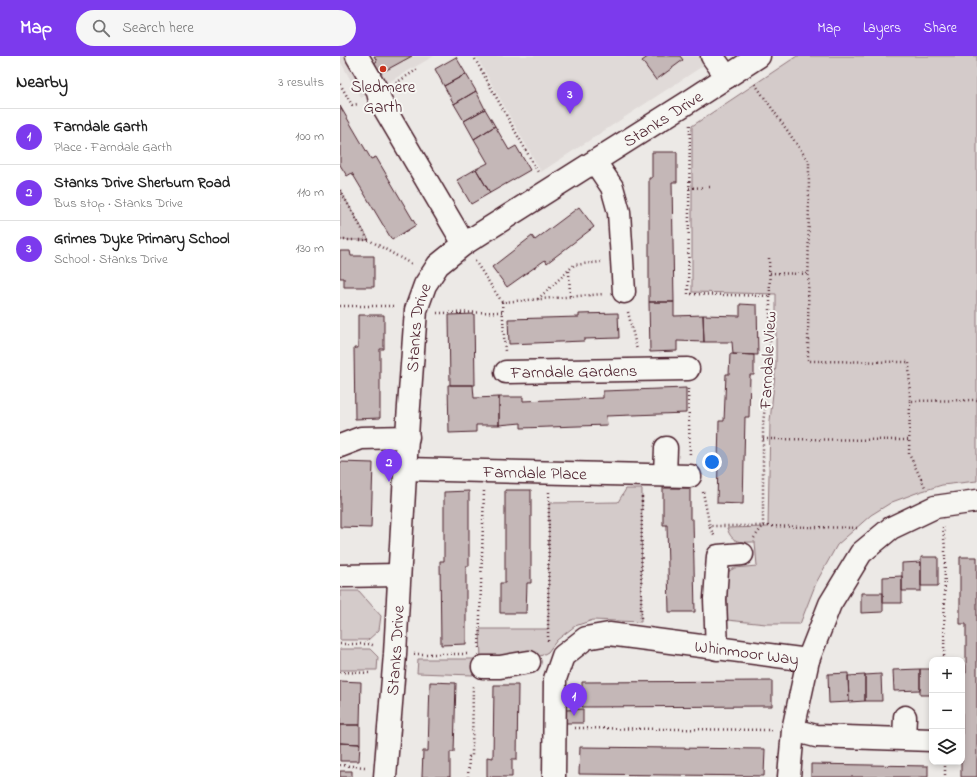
<!DOCTYPE html>
<meta charset="utf-8">
<style>
:root{--surface:#fff;--page:#f6f6f6;--text:#222;--muted:#767676;--line:#e0e0e0;--accent:#7c3aed}
body{margin:0;font-family:"Indie Flower",sans-serif;background:var(--page);color:var(--text)}
.controls{position:absolute;right:12px;bottom:12px;display:grid;overflow:hidden;border-radius:8px;box-shadow:0 2px 6px #0003}
.controls button{width:36px;height:36px;display:grid;place-items:center;padding:0;border:0;border-bottom:1px solid var(--line);background:var(--surface);color:var(--text);font:20px sans-serif}
.you{position:absolute;left:372px;top:406px;width:14px;height:14px;margin:-10px;border:3px solid #fff;border-radius:50%;background:#1a73e8;box-shadow:0 0 0 6px #1a73e833}
.badge{display:grid;place-items:center;width:26px;height:26px;border-radius:50%;background:var(--accent);color:#fff;font-size:13px;font-weight:700}
.pin{position:absolute;translate:-50% -33px;filter:drop-shadow(0 1px 2px #0008)}
.pin::after{content:'';position:absolute;top:21px;width:14px;height:12px;background:inherit;clip-path:polygon(0 0,100% 0,50% 100%)}
.list{margin:0;padding:0;list-style:none}
h2{display:flex;justify-content:space-between;align-items:center;height:52px;margin:0;padding:0 16px;font-size:17px}
h2 small{font-size:13px;font-weight:400;color:var(--muted)}
.list li{display:grid;grid-template-columns:26px 1fr auto;gap:12px;align-items:center;box-sizing:border-box;height:56px;padding:0 16px;border-top:1px solid var(--line)}
.list b{display:block;font-size:15px;white-space:nowrap}
.list p{margin:0;font-size:13px;white-space:nowrap;color:var(--muted)}
.list em{font-size:13px;font-style:normal;color:var(--muted)}
.icon{flex:none;width:22px;height:22px;fill:none;stroke:currentColor;stroke-width:2;stroke-linecap:round;stroke-linejoin:round}
.map{position:relative;flex:none;width:637px;height:721px;overflow:hidden}
header{display:flex;align-items:center;gap:24px;box-sizing:border-box;height:56px;padding:0 20px;background:var(--accent);color:#fff}
header strong{font-size:19px}
nav{display:flex;gap:22px;margin-inline-start:auto;font-size:14px}
.search{width:280px;height:36px;background:var(--page);display:flex;align-items:center;gap:10px;box-sizing:border-box;padding:0 14px;border-radius:22px;color:var(--muted);font-size:15px}
main{display:flex}
aside{flex:1;background:var(--surface)}
.map>svg:first-child{display:block}
.built{fill:#e0dad8}
.green{fill:#d4cbca;stroke:#8f757a}
.building{fill:#c4b7b7;stroke:#4a1f2b}
.lines{fill:none;stroke-linecap:round;stroke-linejoin:round}
.minor-casing{stroke:#4a1f2b;stroke-width:25}
.path{stroke:#4a1f2b;stroke-width:2.5;stroke-dasharray:1 3;stroke-linecap:butt}
.minor{stroke:#f6f6f2;stroke-width:22}
.poi-dot{fill:#c8321e;stroke:#f6f6f2;stroke-width:1.5}
.labels{text-anchor:middle;stroke-width:4;stroke-linejoin:round;paint-order:stroke}
.poi-label{font-size:17px;fill:#4a1f2b;stroke:#f6f6f2}
.street-label{font-size:17px;fill:#4a1f2b;stroke:#f6f6f2}
</style>
<header>
<strong>Map</strong>
<div class="search"><svg class="icon" aria-label="search" viewBox="0 0 24 24"><circle cx="10" cy="10" r="6"/><path d="M15 15l6 6"/></svg>Search here</div>
<nav><a>Map</a><a>Layers</a><a>Share</a></nav>
</header>
<main>
<aside>
<h2>Nearby<small>3 results</small></h2>
<ul class="list">
<li><span class="badge">1</span><div><b>Farndale Garth</b><p>Place · Farndale Garth</p></div><em>100 m</em></li>
<li><span class="badge">2</span><div><b>Stanks Drive Sherburn Road</b><p>Bus stop · Stanks Drive</p></div><em>110 m</em></li>
<li><span class="badge">3</span><div><b>Grimes Dyke Primary School</b><p>School · Stanks Drive</p></div><em>130 m</em></li>
</ul>
</aside>
<div class="map">
<svg width="637" height="721" viewBox="0 0 637 721">
<rect width="100%" height="100%" fill="#ece9e6"/>
<filter id="ink" filterUnits="userSpaceOnUse"><feTurbulence type="fractalNoise" baseFrequency=".025" numOctaves="2"/><feDisplacementMap in="SourceGraphic" scale="8" xChannelSelector="R" yChannelSelector="G"/><feConvolveMatrix kernelMatrix="1 2 1 2 8 2 1 2 1" color-interpolation-filters="sRGB"/></filter>
<g filter="url(#ink)">
<path class="built" d="M0,0H94L21,42L0,5Z
M136,0H378L201,116Z"/>
<path class="green" d="M457,0H637V425L602,429L579,436L552,446L531,459L497,489L476,527L460,568H426L387,564V521L389,515L395,512L417,510L415,486C401,486 392,488 387,472L428,471L430,365L436,309V238L352,236V70Z
M0,134L29,184H0Z
M286,433H302L301,566L253,564L235,570L217,584L208,596L189,606L134,610L133,619L77,617L78,603H134L141,605L140,573H208L209,447L278,446Z
M0,535H19L41,560L39,574L28,584H0Z
M0,593H30L38,601L37,614H0Z"/>
<path class="building" d="M34,0H72L39,18L33,8L37,5Z
M309,0H340L343,4L316,24L302,5Z
M116,1L126,18L104,30L95,13Z
M126,18L136,35L114,48L104,30Z
M136,35L145,53L124,65L114,48Z
M0,50L31,103L36,101L76,169L52,184L12,117L7,120L0,109Z
M145,53L155,70L134,83L124,65Z
M155,70L169,94L176,90L190,114L150,137L136,113L148,107L134,83Z
M312,96H337V126H332L334,246H309V122H312Z
M136,113L150,137L131,148L117,124Z
M239,151L254,171L207,207L205,204L167,231L152,211L192,180L195,184Z
M0,195H10L11,200H34V231H4V222H0Z
M309,246H334V260L363,259L364,286L337,285V295L310,296Z
M400,248L417,249L418,299L393,298L392,286H364L363,259L400,260Z
M278,257L279,282L244,283V285L169,288L168,263L239,261V258Z
M134,258L135,329H110L109,259Z
M18,259H44V293H40V362L15,363L14,292H18Z
M390,298L414,299V319H410L409,361H405L403,448L377,447L379,365H384L386,318H389Z
M108,329H133L134,342L159,341V369H136V376L109,377Z
M346,332V357L266,360L267,369L181,372V367L159,369V341H183V345L263,342V335Z
M0,406L33,407L31,472L0,471Z
M323,432H350V463H353L355,556H329L327,469H323Z
M165,434H191V527H187L186,557H160V527H165Z
M129,435V510H126V588L101,589L100,505H104V436Z
M581,501H598V530H581Z
M620,501H637V721H621V706H622V617H626V568H620Z
M581,506V535H562V507Z
M562,520V547H543V521Z
M521,537H543V556L521,557Z
M580,613H592V639H580Z
M580,613V634L554,635L553,614Z
M508,617L509,646L489,647L488,618Z
M541,618L542,645H525V619Z
M525,619V645L509,646L508,620Z
M0,625L21,626L20,669H0Z
M432,625V650L242,651V626Z
M90,626L116,627L114,696H110V721H82L83,695H88Z
M154,629H178L177,703H172V721H147V701L153,702Z
M243,653V667H226V654Z
M0,669H20V688L0,687Z
M0,687L20,688L19,705H0Z
M240,691L425,693L424,720L239,718Z
M471,708L588,710V721H471Z
M0,715H12V721H0Z"/>
<g class="lines">
<defs>
<g id="minor">
<path d="M17,0L38,36L40,45L124,188"/>
<path d="M372,0L387,21"/>
<path d="M255,106L272,131L279,156L284,236"/>
<path id="s1" d="M166,316L348,313"/>
<path d="M0,390L21,382L68,381"/>
<path id="s2" d="M66,413L350,420"/>
<path d="M325,419L326,392"/>
<path d="M0,520L59,519"/>
<path d="M377,593L375,543L378,500L402,498"/>
<path d="M143,611H160L189,606"/>
<path d="M453,674L476,680L592,684"/>
<path d="M564,682L565,661"/>
<path id="s3" d="M45,721L55,598L68,364L76,254L85,229L98,209L124,188L350,45L419,0"/>
<path id="s4" d="M214,721L215,623L223,600L246,582L269,578L468,604L490,548L521,497L551,472L595,451L637,445"/>
<path d="M449,721L453,674L468,604"/>
</g>
</defs>
<use href="#minor" class="minor-casing"/>
<path class="path" d="M135,3L199,118
M56,27L78,13
M0,28L12,49L19,48
M415,28L469,106L468,305L569,306L570,345L637,344
M350,69L348,238L430,240V309L423,367V470H369
M349,132L371,131
M0,134L28,184
M0,184H29L73,209
M429,202L430,240
M135,205L162,246L264,238
M229,215L230,240
M430,217L468,218
M198,243L234,209L261,206
M162,246L165,296
M0,250H55
M288,256L297,294
M97,257L163,256
M348,333L350,400
M570,345L569,398L586,433
M423,383L570,384
M363,436L370,472L375,481
M603,471L605,493L604,604
M414,482L423,470L519,472
M301,562L302,439
M208,585L209,436
M0,588H30L35,590
M139,592L144,435
M74,598H127
M0,616L32,617
M235,672L432,674
M605,706V721
M0,709L25,711
M128,721L129,701L132,700L133,629"/>
<use href="#minor" class="minor"/>
</g>
</g>
<circle class="poi-dot" cx="43" cy="13" r="4"/>
<g class="labels">
<g class="poi-label">
<text x="43" y="36">Sledmere<tspan x="43" dy="20">Garth</tspan></text>
</g>
<g class="street-label">
<text dy="6" stroke="none"><textPath href="#s3" startOffset="787">Stanks Drive</textPath></text>
<text dy="6" stroke="none"><textPath href="#s3" startOffset="451">Stanks Drive</textPath></text>
<text transform="translate(427 304) rotate(-87)" y="6">Farndale View</text>
<text dy="6" stroke="none"><textPath href="#s1" startOffset="68">Farndale Gardens</textPath></text>
<text dy="6" stroke="none"><textPath href="#s2" startOffset="129">Farndale Place</textPath></text>
<text dy="6" stroke="none"><textPath href="#s3" startOffset="127">Stanks Drive</textPath></text>
<text dy="6" stroke="none"><textPath href="#s4" startOffset="314">Whinmoor Way</textPath></text>
</g>
</g>
</svg>
<div class="controls">
<button>+</button>
<button>−</button>
<button><svg class="icon" aria-label="layers" viewBox="0 0 24 24"><path d="M12 4l9 5-9 5-9-5zM3 14l9 5 9-5"/></svg></button>
</div>
<div class="you"></div>
<div class="pin badge" style="left:234px;top:660px">1</div>
<div class="pin badge" style="left:49px;top:426px">2</div>
<div class="pin badge" style="left:230px;top:58px">3</div>
</div>
</main>
